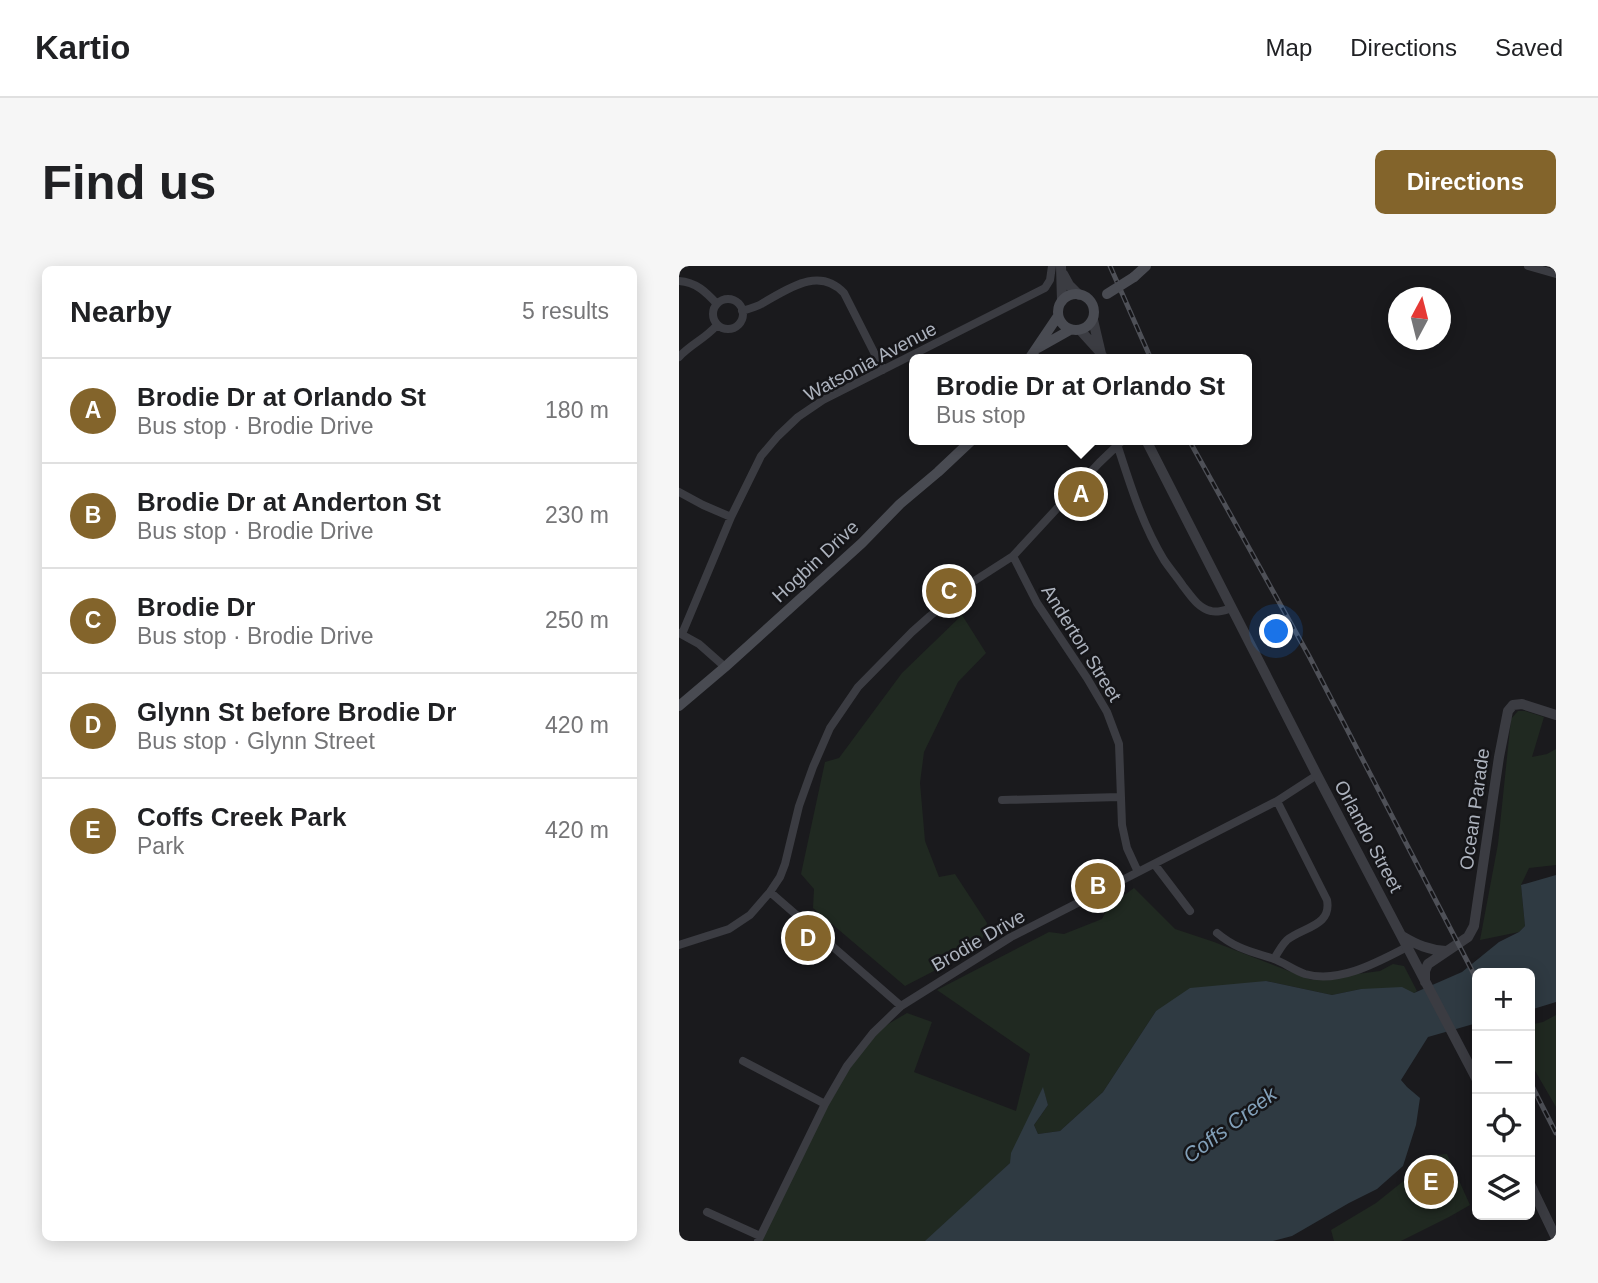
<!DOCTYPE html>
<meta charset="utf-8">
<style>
:root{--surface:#fff;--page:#f6f6f6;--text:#202124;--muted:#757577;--line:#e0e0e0;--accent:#83642b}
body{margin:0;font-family:Arial,sans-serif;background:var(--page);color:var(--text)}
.controls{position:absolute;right:21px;bottom:21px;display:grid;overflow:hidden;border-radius:10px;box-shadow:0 4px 18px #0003}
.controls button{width:63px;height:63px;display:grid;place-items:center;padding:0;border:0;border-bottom:2px solid var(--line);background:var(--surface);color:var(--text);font:35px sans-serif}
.compass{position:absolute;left:709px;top:21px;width:63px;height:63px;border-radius:50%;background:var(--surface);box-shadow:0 4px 18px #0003;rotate:7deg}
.you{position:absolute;left:598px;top:366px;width:24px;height:24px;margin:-18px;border:5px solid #fff;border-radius:50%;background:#1a73e8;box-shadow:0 0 0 10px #1a73e833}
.badge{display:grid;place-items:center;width:46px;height:46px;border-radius:50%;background:var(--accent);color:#fff;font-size:23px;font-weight:700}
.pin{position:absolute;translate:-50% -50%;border:4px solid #fff;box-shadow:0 2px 7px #0006}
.popup{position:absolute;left:230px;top:88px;width:343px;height:91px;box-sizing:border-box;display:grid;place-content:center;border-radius:10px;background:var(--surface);filter:drop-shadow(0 2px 5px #0005);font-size:23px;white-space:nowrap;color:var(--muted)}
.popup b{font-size:26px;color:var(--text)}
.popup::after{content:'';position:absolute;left:50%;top:100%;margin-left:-14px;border:14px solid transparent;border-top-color:var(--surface)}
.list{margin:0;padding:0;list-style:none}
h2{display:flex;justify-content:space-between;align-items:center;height:91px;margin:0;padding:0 28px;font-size:30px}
h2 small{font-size:23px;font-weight:400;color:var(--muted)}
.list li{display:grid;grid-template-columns:46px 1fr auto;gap:21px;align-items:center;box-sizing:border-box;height:105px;padding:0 28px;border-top:2px solid var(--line)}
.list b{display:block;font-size:26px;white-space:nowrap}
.list p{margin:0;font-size:23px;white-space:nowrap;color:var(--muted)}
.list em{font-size:23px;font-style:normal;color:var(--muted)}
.icon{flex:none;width:38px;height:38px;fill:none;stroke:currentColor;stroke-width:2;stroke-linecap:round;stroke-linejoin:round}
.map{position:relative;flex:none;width:877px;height:975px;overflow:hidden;border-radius:10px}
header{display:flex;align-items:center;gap:42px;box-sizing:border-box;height:98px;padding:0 35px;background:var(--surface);border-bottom:2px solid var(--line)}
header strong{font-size:33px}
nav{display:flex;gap:38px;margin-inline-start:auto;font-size:24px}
.intro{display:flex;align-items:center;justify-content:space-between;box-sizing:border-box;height:168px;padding:0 42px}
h1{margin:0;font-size:49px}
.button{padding:18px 32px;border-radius:10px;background:var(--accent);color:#fff;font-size:24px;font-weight:700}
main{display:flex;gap:42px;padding:0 42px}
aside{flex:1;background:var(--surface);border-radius:10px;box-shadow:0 4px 18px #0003}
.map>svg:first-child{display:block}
.green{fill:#202921}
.water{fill:#2f3a42}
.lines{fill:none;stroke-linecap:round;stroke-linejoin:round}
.minor{stroke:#3b3c42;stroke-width:8}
.tertiary{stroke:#3b3c42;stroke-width:10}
.secondary{stroke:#494b52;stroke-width:10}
.rail-casing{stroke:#4e5057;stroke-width:5}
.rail{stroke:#151518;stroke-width:2.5;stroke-dasharray:8;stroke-linecap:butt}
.secondary-bridge{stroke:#494b52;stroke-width:10}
.labels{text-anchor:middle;stroke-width:5;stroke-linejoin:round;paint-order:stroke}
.street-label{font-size:19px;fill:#acb2bd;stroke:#151518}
.water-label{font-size:21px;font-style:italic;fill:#82a0b9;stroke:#151518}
</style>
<header>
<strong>Kartio</strong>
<nav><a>Map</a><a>Directions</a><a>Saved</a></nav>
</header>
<div class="intro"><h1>Find us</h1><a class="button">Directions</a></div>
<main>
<aside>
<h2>Nearby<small>5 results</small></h2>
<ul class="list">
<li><span class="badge">A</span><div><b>Brodie Dr at Orlando St</b><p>Bus stop · Brodie Drive</p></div><em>180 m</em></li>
<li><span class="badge">B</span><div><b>Brodie Dr at Anderton St</b><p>Bus stop · Brodie Drive</p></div><em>230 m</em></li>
<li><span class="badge">C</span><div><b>Brodie Dr</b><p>Bus stop · Brodie Drive</p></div><em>250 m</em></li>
<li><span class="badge">D</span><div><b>Glynn St before Brodie Dr</b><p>Bus stop · Glynn Street</p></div><em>420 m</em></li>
<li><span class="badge">E</span><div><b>Coffs Creek Park</b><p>Park</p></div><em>420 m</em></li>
</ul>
</aside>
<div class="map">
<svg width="877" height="975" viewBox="0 0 877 975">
<rect width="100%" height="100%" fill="#1a1a1d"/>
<path class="green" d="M283,349L307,387L279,416L245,486L241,517L246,575L260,611L276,608L308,657L301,681L226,720L134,642L135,623L122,608L146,496L160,492L223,407Z
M839,445H846L865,451L853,491L868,488L877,483V599L850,602L842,619L846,660L840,666L801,674L819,578L832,453Z
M455,622L496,663L535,676L633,714L701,705L714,698L725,700L738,725L735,727L682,723L653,729L587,715L477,745L424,826L381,865L359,868L355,859L369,839L364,822L331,897L250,975H79L146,838L194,767L228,747L253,756L235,806L337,845L351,788L258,724L370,666L385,668L423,653L429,641Z
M877,749V841L851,796V759L864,756Z
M768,888L791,939L770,951L722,975H655L652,964L697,937L757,889Z"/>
<path class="water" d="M877,609V736L851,744V707H798V757L749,771L722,814L728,821L741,832L737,859L724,900L698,923L670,937L613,970L594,975H246L331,897L332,887L364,821L369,839L355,859L359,868L381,865L424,826L477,745L511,722L587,715L653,729L682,723L723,721L735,727L783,706L820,676L840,666L846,660L842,619Z"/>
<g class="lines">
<path class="minor" d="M849,0L877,8
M0,15C17,16 27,26 38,38
M34 48a15 15 0 1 1 30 0a15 15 0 1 1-30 0Z
M63,45C70,43 78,41 84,37C109,23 140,0 165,27L204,104
M0,91C12,78 26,73 38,59
M438,178C451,218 463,258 485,294C491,303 498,311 504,320C512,330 519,342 532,345C539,347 546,344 553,342
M0,226L24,239L52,251
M334,290L358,337L408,412L428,446L440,478L443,559L448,582L459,606
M0,367L20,378L46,401
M3,368L52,251L82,190L99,170L119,151L144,134L366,22L371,14L373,0
M323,534L441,531
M476,599L511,645
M91,626L222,740
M538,667C556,682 570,685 592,692C603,695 614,704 626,708C660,718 699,696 728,681
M0,679L50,663L71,649L91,626L101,611L106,598L120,540L134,501L151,462L179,421L233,366L251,350L292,317L334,290L420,197L444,174
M595,693C599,686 603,679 608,674C624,661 653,660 648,634L598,535
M64,795L146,838
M28,946L81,970
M79,975L146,838L168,800L194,767L222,740L332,671L598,535L638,509"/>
<path class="tertiary" d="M382,0L383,35
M384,8L390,19L400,29
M414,54L422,88L425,93
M401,64L420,85
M467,174L638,509L798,814
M723,670C738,679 750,684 767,685
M746,716V705L749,698L789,671L795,660L820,491L829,445L834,439L843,438L877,449
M851,918L877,972"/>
<path class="secondary" d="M455,11L467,0
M379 46a18 18 0 1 1 36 0a18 18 0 1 1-36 0Z
M359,82L391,64
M350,93L379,50
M0,440L46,401L183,277L221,238L259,206L293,174"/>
<defs>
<path id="rail" d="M431,0L472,93
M510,174L630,390L798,714
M851,816L877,867"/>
</defs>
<use href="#rail" class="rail-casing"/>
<use href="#rail" class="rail"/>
<path class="secondary-bridge" d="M428,28L455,11"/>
</g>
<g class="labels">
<g class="street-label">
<text transform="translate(191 95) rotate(-28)" y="7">Watsonia Avenue</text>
<text transform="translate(136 295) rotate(-43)" y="7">Hogbin Drive</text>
<text transform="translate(403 377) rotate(58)" y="7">Anderton Street</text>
<text transform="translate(795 543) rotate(-82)" y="7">Ocean Parade</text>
<text transform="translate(690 570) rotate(62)" y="7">Orlando Street</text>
<text transform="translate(299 674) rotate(-30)" y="7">Brodie Drive</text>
</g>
<g class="water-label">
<text transform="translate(551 859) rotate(-37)" y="7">Coffs Creek</text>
</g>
</g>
</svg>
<div class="controls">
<button>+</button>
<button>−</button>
<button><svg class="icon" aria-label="locate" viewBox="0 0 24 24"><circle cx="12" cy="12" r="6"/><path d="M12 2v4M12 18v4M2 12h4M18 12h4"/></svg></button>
<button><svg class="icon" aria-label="layers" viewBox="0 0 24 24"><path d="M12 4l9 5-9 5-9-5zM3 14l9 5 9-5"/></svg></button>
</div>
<svg class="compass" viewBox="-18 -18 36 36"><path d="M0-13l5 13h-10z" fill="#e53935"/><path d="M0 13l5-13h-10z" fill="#757577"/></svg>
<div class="you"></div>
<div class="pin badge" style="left:402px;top:228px">A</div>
<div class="popup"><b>Brodie Dr at Orlando St</b>Bus stop</div>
<div class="pin badge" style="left:419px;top:620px">B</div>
<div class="pin badge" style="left:270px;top:325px">C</div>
<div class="pin badge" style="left:129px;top:672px">D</div>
<div class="pin badge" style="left:752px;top:916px">E</div>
</div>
</main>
